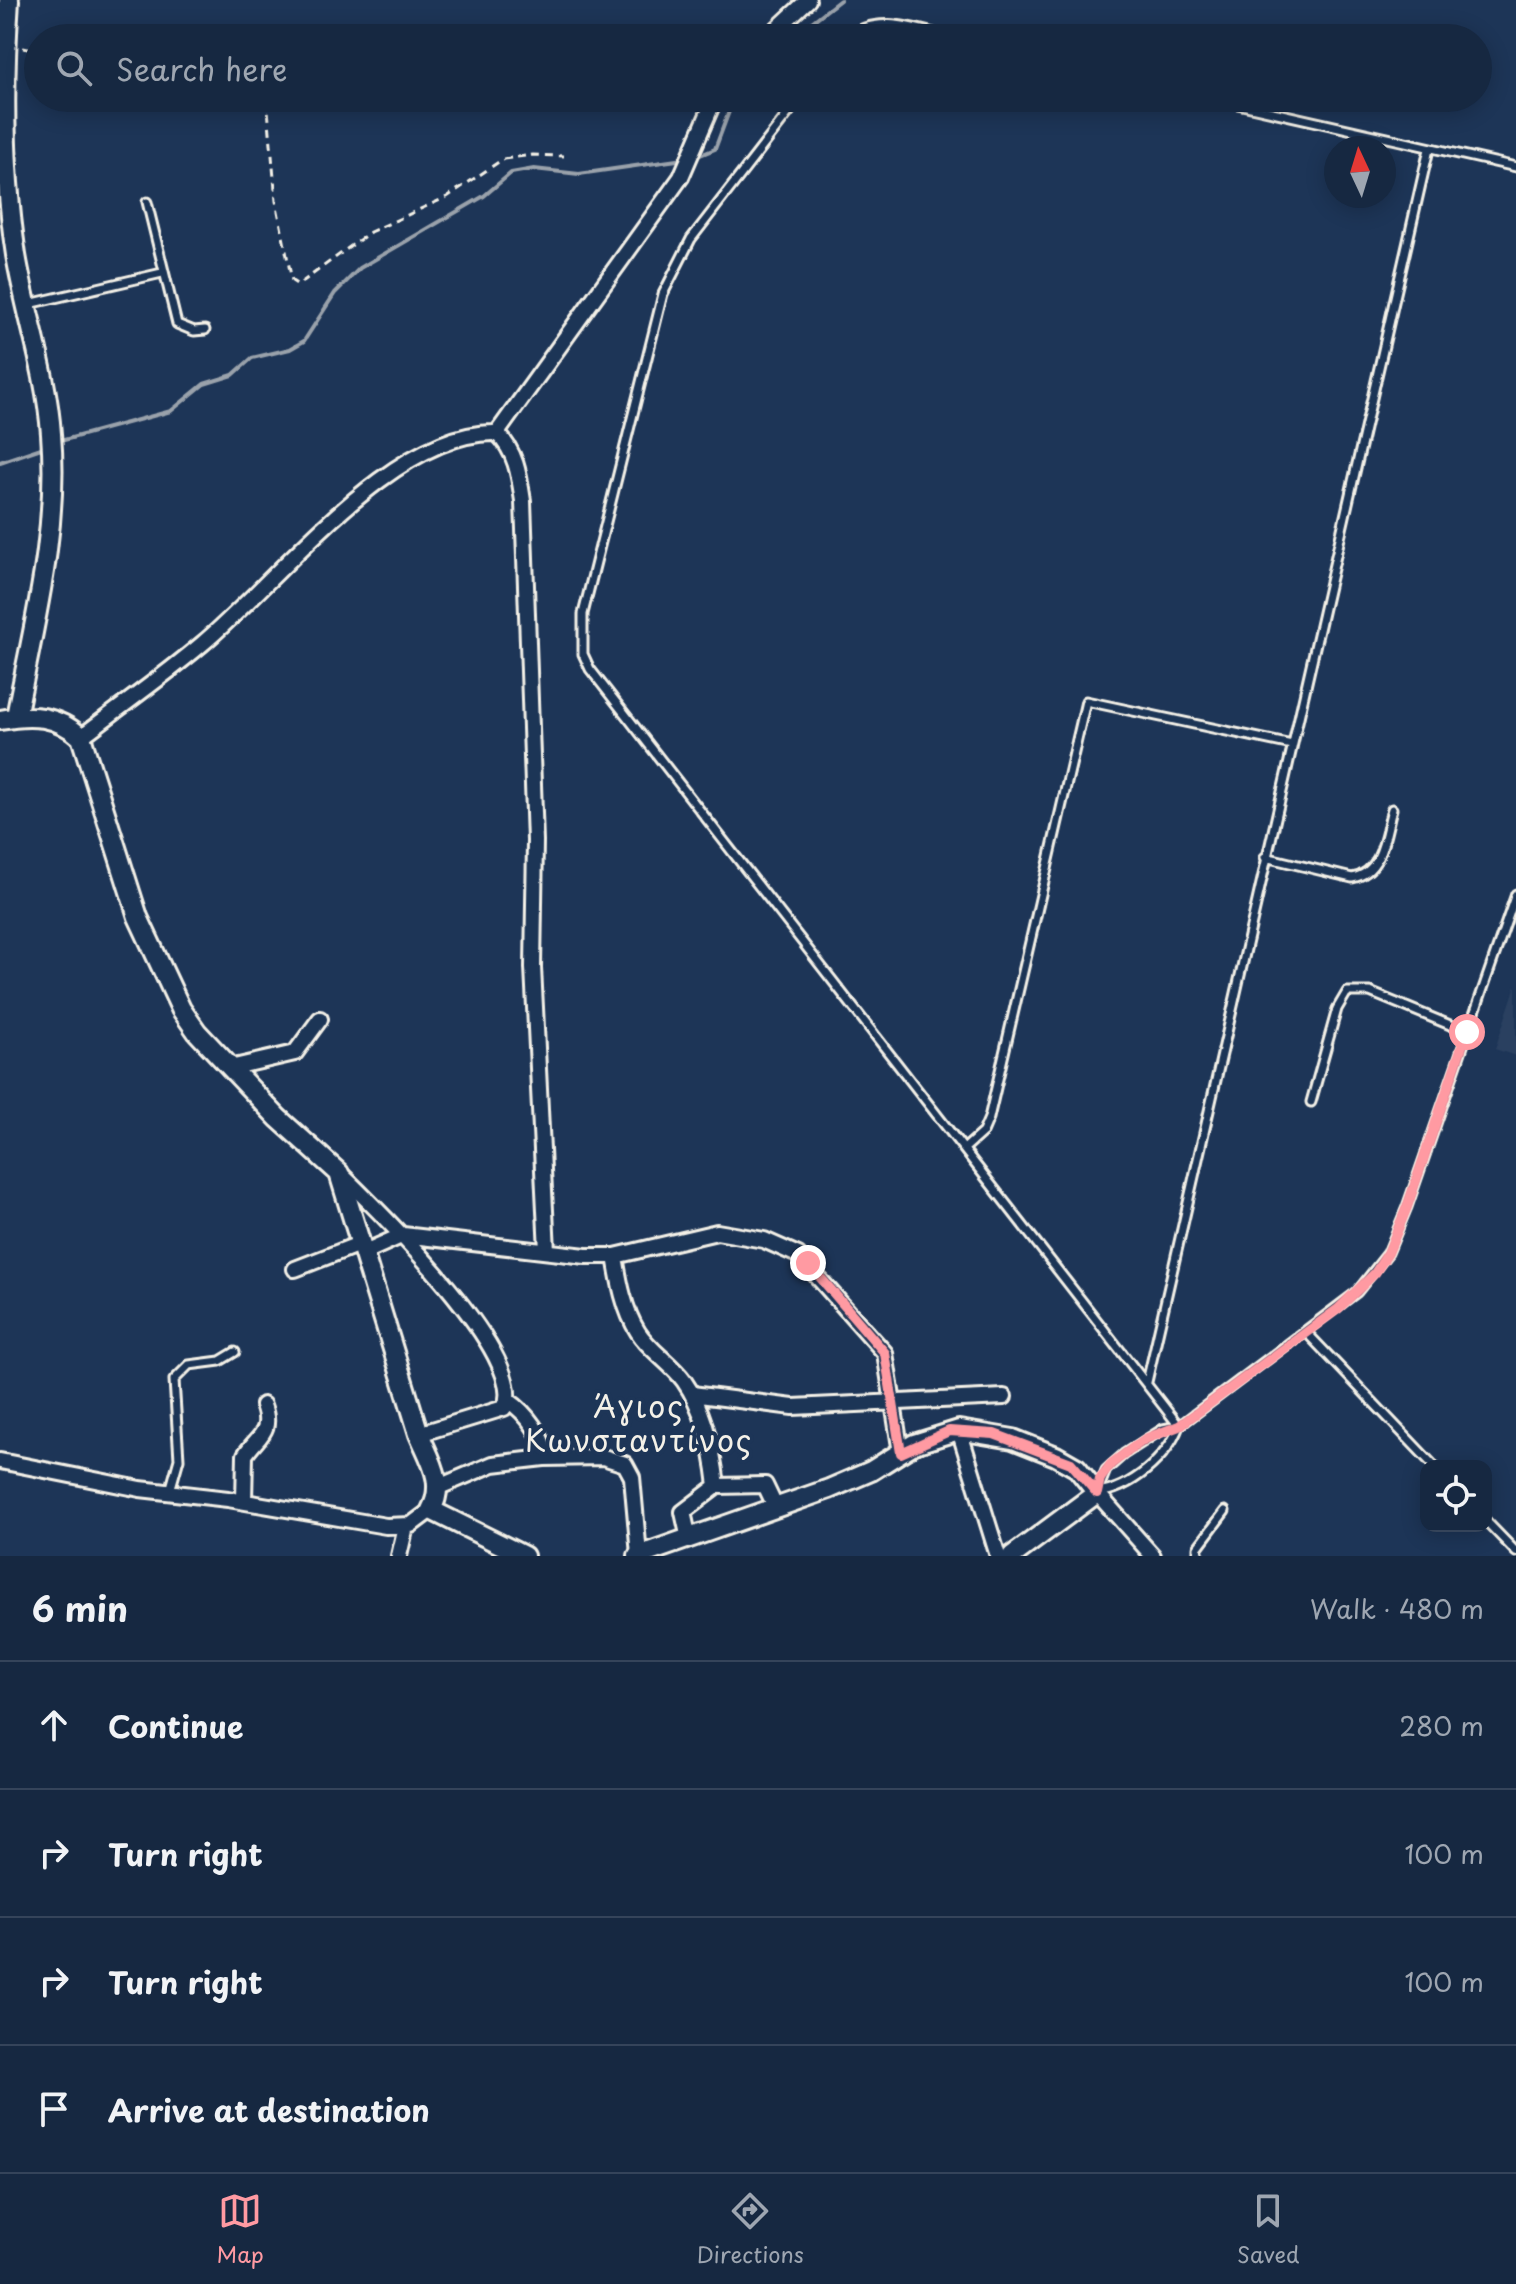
<!DOCTYPE html>
<meta charset="utf-8">
<style>
:root{--surface:#162841;--page:#1f3048;--text:#f1f3f6;--muted:#9ea6b1;--line:#35445a;--accent:#ff9aa2}
body{margin:0;font-family:"Playpen Sans",sans-serif;background:var(--page);color:var(--text)}
.controls{position:absolute;right:24px;bottom:24px;display:grid;overflow:hidden;border-radius:16px;box-shadow:0 4px 20px #0003}
.controls button{width:72px;height:72px;display:grid;place-items:center;padding:0;border:0;border-bottom:2px solid var(--line);background:var(--surface);color:var(--text);font:40px sans-serif}
.compass{position:absolute;left:1324px;top:136px;width:72px;height:72px;border-radius:50%;background:var(--surface);box-shadow:0 4px 20px #0003;rotate:356deg}
.stop{position:absolute;width:24px;height:24px;margin:-18px;border:6px solid #ff9aa2;border-radius:50%;background:#fff}
.stop.end{background:#ff9aa2;border-color:#fff;box-shadow:0 2px 8px #0008}
.list{margin:0;padding:0;list-style:none}
h2{display:flex;justify-content:space-between;align-items:center;height:104px;margin:0;padding:0 32px;font-size:34px}
h2 small{font-size:26px;font-weight:400;color:var(--muted)}
.list li{display:grid;grid-template-columns:52px 1fr auto;gap:24px;align-items:center;box-sizing:border-box;height:128px;padding:0 32px;border-top:2px solid var(--line)}
.list b{display:block;font-size:30px;white-space:nowrap}
.list em{font-size:26px;font-style:normal;color:var(--muted)}
.icon{flex:none;width:44px;height:44px;fill:none;stroke:currentColor;stroke-width:2;stroke-linecap:round;stroke-linejoin:round}
.map{position:relative;flex:none;width:1516px;height:1556px;overflow:hidden}
.search{position:absolute;background:var(--surface);box-shadow:0 4px 20px #0003;left:24px;right:24px;top:24px;height:88px;display:flex;align-items:center;gap:20px;box-sizing:border-box;padding:0 28px;border-radius:44px;color:var(--muted);font-size:30px}
.sheet{height:616px;background:var(--surface)}
nav{display:flex;justify-content:space-around;align-items:center;box-sizing:border-box;height:112px;border-top:2px solid var(--line);background:var(--surface);font-size:22px;color:var(--muted)}
nav a{display:grid;justify-items:center;gap:4px}
nav .on{color:var(--accent)}
.map>svg:first-child{display:block}
.built{fill:#2a4060}
.lines{fill:none;stroke-linecap:round;stroke-linejoin:round}
.stream{stroke:#9aa2ab;stroke-width:4}
.lane-casing{stroke:#f4f1e8;stroke-width:13}
.street-casing{stroke:#f4f1e8;stroke-width:20}
.secondary-casing{stroke:#f4f1e8;stroke-width:24}
.path{stroke:#f4f1e8;stroke-width:3;stroke-dasharray:8 6;stroke-linecap:butt}
.lane{stroke:#1d3557;stroke-width:7}
.street{stroke:#1d3557;stroke-width:14}
.secondary{stroke:#1d3557;stroke-width:18}
.route{stroke:#ff9aa2;stroke-width:10}
.labels{text-anchor:middle;stroke-width:8;stroke-linejoin:round;paint-order:stroke}
.quarter-label{font-size:30px;letter-spacing:2px;fill:#f4f1e8;stroke:#1d3557}
</style>
<div class="map">
<svg width="1516" height="1556" viewBox="0 0 1516 1556">
<rect width="100%" height="100%" fill="#1d3557"/>
<filter id="ink" filterUnits="userSpaceOnUse"><feTurbulence type="fractalNoise" baseFrequency=".0125" numOctaves="2"/><feDisplacementMap in="SourceGraphic" scale="16" xChannelSelector="R" yChannelSelector="G"/><feConvolveMatrix kernelMatrix="1 2 1 2 8 2 1 2 1" color-interpolation-filters="sRGB"/></filter>
<g filter="url(#ink)">
<path class="built" d="M1516,985V1056L1495,1049Z"/>
<g class="lines">
<path class="stream" d="M791,38L840,0
M693,158L715,149L734,98
M64,440L171,411L204,384L233,375L252,358L290,349L304,341L335,293L360,268L484,196L511,173L534,169L579,174L684,159
M0,462L47,446"/>
<defs>
<path id="lane" d="M847,38C878,12 918,30 953,38
M800,98L691,239L663,294L583,614V654L590,669L1179,1426
M1211,98L1516,167
M147,202L177,324L194,331L205,330
M29,304L162,273
M1265,857L1352,878C1383,873 1385,834 1392,809
M1311,1102L1337,1009L1347,992H1370L1467,1032
M964,1149L983,1132L989,1118L1086,701L1292,745
M1307,1333L1434,1466
M1147,1382L1429,149
M1179,1426C1167,1458 1131,1489 1097,1493L1106,1470L1124,1454L1163,1429L1179,1426L1357,1292L1388,1253L1407,1207L1516,894
M170,1491L179,1459L174,1380L189,1365L220,1361L235,1352
M1486,1521L1516,1552
M1198,1556V1547L1225,1511"/>
<path id="street" d="M767,38L808,0
M497,433L681,177L715,98
M81,737C121,706 163,677 202,644C278,581 393,429 497,433C516,452 519,474 523,501L535,841L533,967L547,1251
M230,1068L295,1053L320,1019
M340,1173C375,1207 532,1359 504,1408L419,1434
M365,1252L403,1235L586,1256H615L717,1232L764,1240L798,1255L885,1353L901,1453
M615,1256C619,1281 624,1310 638,1332C650,1351 671,1363 684,1381C705,1411 713,1450 717,1486L683,1512L689,1539
M295,1269L362,1243
M692,1394L793,1407L1004,1397
M959,1430L998,1556
M544,1458L603,1457L625,1464L632,1477L639,1555
M0,1461L140,1489L228,1499L386,1526L411,1525L431,1510
M717,1486L765,1485L775,1506
M439,1487L493,1464L544,1458C546,1437 525,1412 509,1401
M1097,1493L1153,1556
M244,1501L245,1455C258,1435 273,1433 263,1405
M399,1556L406,1526"/>
<path id="secondary" d="M9,0C3,85 3,170 16,255C26,315 47,374 51,434C59,529 34,624 16,717
M0,720C32,714 57,715 81,737L138,917L181,1009L197,1032L278,1118L339,1173L419,1434C430,1460 446,1483 431,1510L524,1556
M638,1556L829,1489L871,1471L914,1444L959,1430L1013,1439L1056,1456L1077,1468L1097,1493L1012,1556"/>
</defs>
<use href="#lane" class="lane-casing"/>
<use href="#street" class="street-casing"/>
<use href="#secondary" class="secondary-casing"/>
<path class="path" d="M23,48L38,51
M267,98L276,201L292,281L298,285L370,232L447,197L503,159L533,155L564,156"/>
<use href="#lane" class="lane"/>
<use href="#street" class="street"/>
<use href="#secondary" class="secondary"/>
</g>
</g>
<g class="lines" filter="url(#ink)">
<path class="route" d="M808,1263L885,1353L901,1453L949,1431L994,1434L1071,1463L1097,1493L1100,1479L1111,1464L1145,1439L1179,1426L1338,1309L1375,1273L1388,1253L1407,1207L1467,1032"/>
</g>
<g class="labels">
<g class="quarter-label">
<text x="639" y="1418">Άγιος<tspan x="639" dy="34">Κωνσταντίνος</tspan></text>
</g>
</g>
</svg>
<div class="controls">
<button><svg class="icon" aria-label="locate" viewBox="0 0 24 24"><circle cx="12" cy="12" r="6"/><path d="M12 2v4M12 18v4M2 12h4M18 12h4"/></svg></button>
</div>
<svg class="compass" viewBox="-18 -18 36 36"><path d="M0-13l5 13h-10z" fill="#e53935"/><path d="M0 13l5-13h-10z" fill="#9ea6b1"/></svg>
<div class="stop" style="left:1467px;top:1032px"></div>
<div class="stop end" style="left:808px;top:1263px"></div>
<div class="search"><svg class="icon" aria-label="search" viewBox="0 0 24 24"><circle cx="10" cy="10" r="6"/><path d="M15 15l6 6"/></svg>Search here</div>
</div>
<section class="sheet">
<h2>6 min<small>Walk · 480 m</small></h2>
<ul class="list">
<li><svg class="icon" aria-label="ahead" viewBox="0 0 24 24"><path d="M12 20V5M6 11l6-6 6 6"/></svg><div><b>Continue</b></div><em>280 m</em></li>
<li><svg class="icon" aria-label="right" viewBox="0 0 24 24"><path d="M7 20v-9h11M14 6l5 5-5 5"/></svg><div><b>Turn right</b></div><em>100 m</em></li>
<li><svg class="icon" aria-label="right" viewBox="0 0 24 24"><path d="M7 20v-9h11M14 6l5 5-5 5"/></svg><div><b>Turn right</b></div><em>100 m</em></li>
<li><svg class="icon" aria-label="arrive" viewBox="0 0 24 24"><path d="M6 21V4h12l-3 4 3 4H6"/></svg><div><b>Arrive at destination</b></div></li>
</ul>
</section>
<nav>
<a class="on"><svg class="icon" aria-label="map" viewBox="0 0 24 24"><path d="M3 6l6-2 6 2 6-2v14l-6 2-6-2-6 2zM9 4v14M15 6v14"/></svg>Map</a>
<a><svg class="icon" aria-label="directions" viewBox="0 0 24 24"><path d="M12 3l9 9-9 9-9-9zM9 14v-3h6M13 9l2 2-2 2"/></svg>Directions</a>
<a><svg class="icon" aria-label="saved" viewBox="0 0 24 24"><path d="M7 4h10v16l-5-4-5 4z"/></svg>Saved</a>
</nav>
